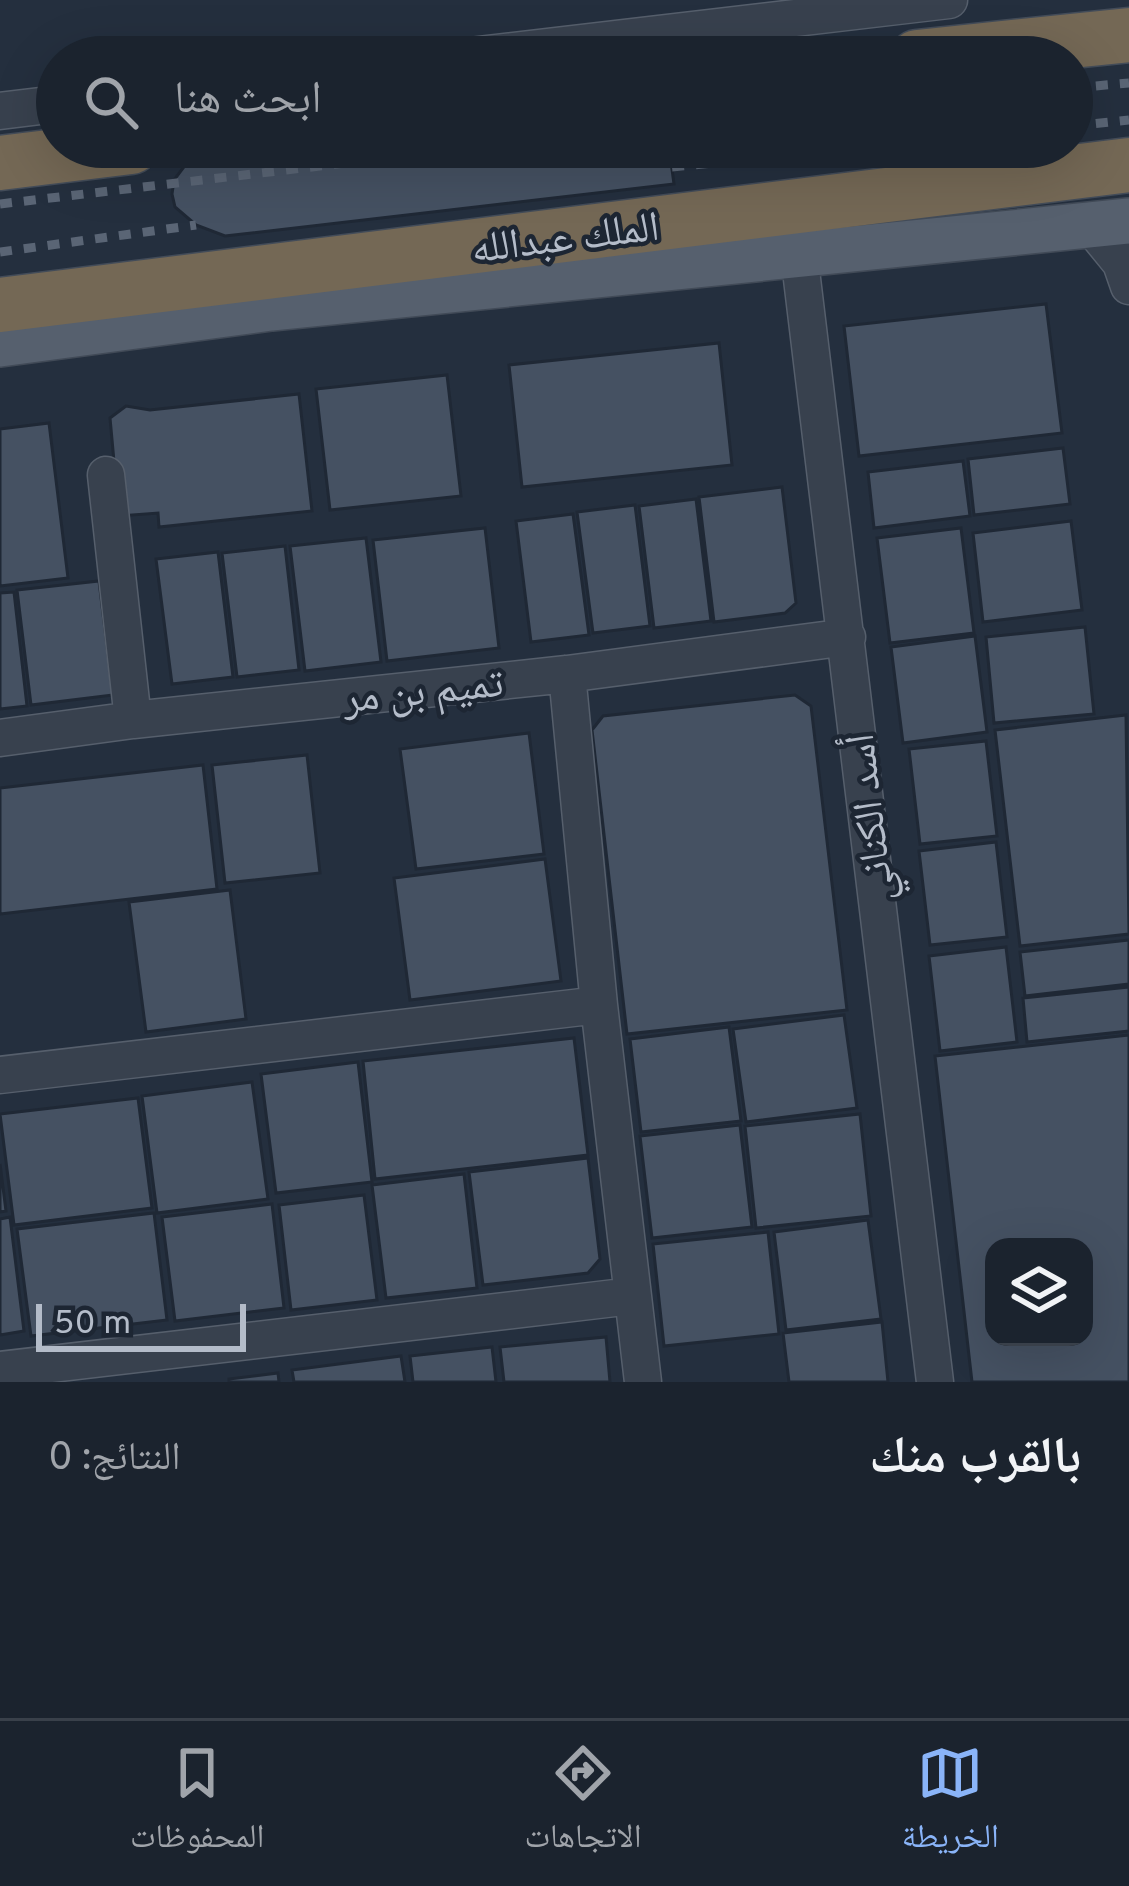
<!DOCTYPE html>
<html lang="ar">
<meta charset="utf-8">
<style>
:root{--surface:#1b232e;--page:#282f3a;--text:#f1f3f6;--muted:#a0a4aa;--line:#39404a;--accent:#8ab4f8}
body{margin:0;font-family:Overpass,"Noto Naskh Arabic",sans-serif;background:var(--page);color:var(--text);direction:rtl}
.controls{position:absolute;right:36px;bottom:36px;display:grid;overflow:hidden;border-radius:24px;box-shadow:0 12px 48px #0002}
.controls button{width:108px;height:108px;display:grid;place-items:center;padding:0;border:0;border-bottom:3px solid var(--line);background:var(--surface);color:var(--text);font:60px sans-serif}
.scale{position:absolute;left:36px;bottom:30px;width:210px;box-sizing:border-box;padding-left:12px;border:6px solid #b4bcc9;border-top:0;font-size:33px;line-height:42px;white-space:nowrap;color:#b4bcc9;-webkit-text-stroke:9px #1d2633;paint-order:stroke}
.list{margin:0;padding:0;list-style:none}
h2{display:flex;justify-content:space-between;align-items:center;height:156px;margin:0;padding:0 48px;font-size:51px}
h2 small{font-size:39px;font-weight:400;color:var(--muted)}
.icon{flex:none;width:66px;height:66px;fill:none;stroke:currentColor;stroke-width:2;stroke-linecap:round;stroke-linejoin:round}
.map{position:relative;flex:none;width:1129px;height:1382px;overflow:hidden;direction:ltr}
.search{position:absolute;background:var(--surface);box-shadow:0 12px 48px #0002;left:36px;right:36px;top:36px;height:132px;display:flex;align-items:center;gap:30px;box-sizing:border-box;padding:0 42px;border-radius:66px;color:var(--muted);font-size:45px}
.sheet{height:336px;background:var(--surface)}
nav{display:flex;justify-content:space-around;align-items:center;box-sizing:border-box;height:168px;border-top:3px solid var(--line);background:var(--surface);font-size:33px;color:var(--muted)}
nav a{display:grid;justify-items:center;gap:6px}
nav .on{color:var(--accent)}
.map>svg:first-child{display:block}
.building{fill:#455162;stroke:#1f2835;stroke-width:3;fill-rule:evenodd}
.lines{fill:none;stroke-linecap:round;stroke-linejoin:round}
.minor-casing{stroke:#565f6c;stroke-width:39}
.major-casing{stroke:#414a57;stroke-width:48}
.highway-casing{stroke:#434c59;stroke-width:57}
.minor{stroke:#38414e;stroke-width:36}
.major{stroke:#56606e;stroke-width:45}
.highway{stroke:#746855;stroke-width:54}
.rail{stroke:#5a6575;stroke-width:9;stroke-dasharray:12 12;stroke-linecap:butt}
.labels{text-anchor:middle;stroke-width:9;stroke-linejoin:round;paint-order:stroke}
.street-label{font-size:42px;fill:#b4bcc9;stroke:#1d2633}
</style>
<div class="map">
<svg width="1129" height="1382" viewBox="0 0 1129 1382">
<rect width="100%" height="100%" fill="#242f3e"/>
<path class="building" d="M326,147H669L674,184L225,236L196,225L175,207L172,194L174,180L186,164Z
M1046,304L1062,433L859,456L844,326Z
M719,343L732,465L522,487L509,365Z
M447,375L461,496L330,510L316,389Z
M299,394L312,511L159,527L158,513L119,516L110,418L126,406L150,410Z
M49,423L68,578L0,586V429Z
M1063,448L1070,504L974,515L968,459Z
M963,461L970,516L874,528L868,472Z
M782,487L796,603L785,613L714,622L699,497Z
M696,499L711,621L654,628L639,506Z
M635,505L650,626L593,633L577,512Z
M573,514L589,635L531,642L516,521Z
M1071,521L1082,610L983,622L973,533Z
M485,528L499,648L387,661L373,540Z
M961,528L974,633L890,643L877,538Z
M366,538L381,662L305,671L290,546Z
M285,546L299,670L237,677L222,553Z
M218,552L233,677L172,684L156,559Z
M99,581L113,695L31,705L17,590Z
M14,592L27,706L0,709V593Z
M1085,627L1094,714L994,723L986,637Z
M975,636L987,732L903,743L891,647Z
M795,695L811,706L847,1010L627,1034L592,730L603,716Z
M1126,715L1129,934L1020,946L995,730Z
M529,733L544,854L416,869L400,749Z
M986,741L997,836L920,844L909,749Z
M307,755L320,873L225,883L212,765Z
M203,765L217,889L0,914V788Z
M996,842L1007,937L930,945L919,851Z
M545,859L561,981L410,1000L394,878Z
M230,890L246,1019L146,1032L129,902Z
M1129,940V984L1025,996L1020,952Z
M1006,947L1017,1042L940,1051L929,956Z
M1129,987V1031L1027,1042L1023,998Z
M844,1015L857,1108L746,1122L733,1029Z
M729,1027L741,1121L641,1132L630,1039Z
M1129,1035V1382H972L935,1056ZM994,1247H1084V1337H994Z
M574,1038L588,1155L375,1179L363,1061Z
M358,1062L372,1182L276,1193L261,1074Z
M252,1082L268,1199L157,1213L142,1096Z
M138,1098L152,1208L14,1225L0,1114Z
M860,1114L871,1216L756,1228L745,1126Z
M740,1125L752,1227L652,1238L640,1136Z
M588,1158L600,1259L588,1273L483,1285L469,1172Z
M0,1164L6,1211L0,1212Z
M464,1174L477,1288L386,1298L372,1185Z
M364,1195L377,1300L291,1310L279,1205Z
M272,1204L284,1308L175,1321L162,1217Z
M154,1213L167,1320L31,1336L17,1229Z
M10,1217L24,1331L0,1335V1219Z
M868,1220L881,1319L786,1330L774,1232Z
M768,1232L779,1334L664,1346L653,1244Z
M882,1322L888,1382H789L783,1333Z
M606,1337L610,1382H504L500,1347Z
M492,1347L496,1382H413L410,1356Z
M401,1356L405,1382H294L292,1370Z
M278,1373L279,1382H229V1379Z"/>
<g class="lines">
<defs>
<path id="minor" d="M461,57L949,0
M0,111L57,104
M1090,225L1121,263L1129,286
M799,254L935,1382
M106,475L133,720
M567,674L599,1005L643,1382
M0,738L133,720L567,674L847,637
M0,1075L599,1005
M0,1370L632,1296"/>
<path id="major" d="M0,344L271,308L1129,221"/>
<path id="highway" d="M917,57L1129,35
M0,163L131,147
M0,305L1129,165"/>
</defs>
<use href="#minor" class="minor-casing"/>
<use href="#major" class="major-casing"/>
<use href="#highway" class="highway-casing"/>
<use href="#minor" class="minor"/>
<use href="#major" class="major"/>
<use href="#highway" class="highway"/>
<path class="rail" d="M1072,88L1129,83
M1072,126L1129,120
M672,167L879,147
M0,204L480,147
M0,252L196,225"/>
</g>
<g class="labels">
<g class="street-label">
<text transform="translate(565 236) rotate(-7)" y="15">الملك عبدالله</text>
<text transform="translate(423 689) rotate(-6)" y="15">تميم بن مر</text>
<text transform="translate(868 818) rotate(-97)" y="15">أسد الكناني</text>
</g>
</g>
</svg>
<div class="controls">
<button><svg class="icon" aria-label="layers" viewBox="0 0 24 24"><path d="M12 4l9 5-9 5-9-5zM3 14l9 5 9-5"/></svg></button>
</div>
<div class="scale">50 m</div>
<div class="search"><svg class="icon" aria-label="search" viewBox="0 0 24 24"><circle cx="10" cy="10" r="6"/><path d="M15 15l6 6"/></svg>ابحث هنا</div>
</div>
<section class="sheet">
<h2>بالقرب منك<small>النتائج: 0</small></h2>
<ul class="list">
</ul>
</section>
<nav>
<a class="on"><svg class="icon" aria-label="map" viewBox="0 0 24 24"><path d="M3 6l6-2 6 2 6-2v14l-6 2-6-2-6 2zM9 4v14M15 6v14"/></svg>الخريطة</a>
<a><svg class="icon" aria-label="directions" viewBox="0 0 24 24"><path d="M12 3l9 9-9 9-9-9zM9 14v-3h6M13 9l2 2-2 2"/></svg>الاتجاهات</a>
<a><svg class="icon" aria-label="saved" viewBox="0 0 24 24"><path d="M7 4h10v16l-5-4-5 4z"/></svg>المحفوظات</a>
</nav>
